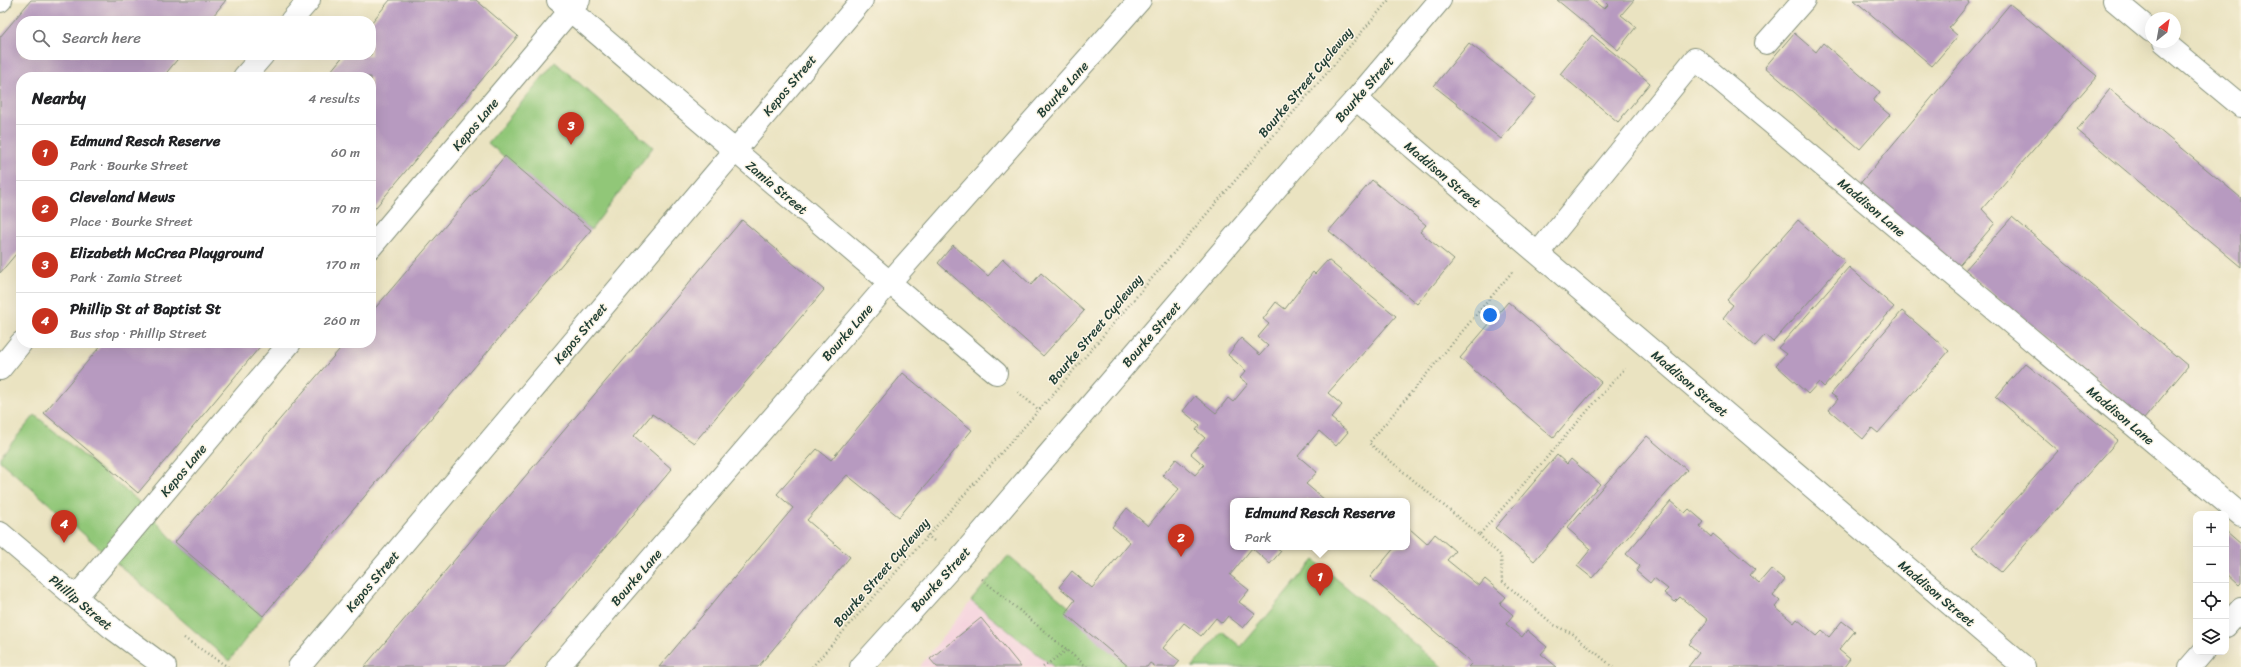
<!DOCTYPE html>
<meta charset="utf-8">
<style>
:root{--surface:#fff;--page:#f6f6f6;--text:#202124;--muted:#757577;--line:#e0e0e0;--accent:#c8321e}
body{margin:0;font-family:Sriracha,sans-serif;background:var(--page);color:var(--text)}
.controls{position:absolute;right:12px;bottom:12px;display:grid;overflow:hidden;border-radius:8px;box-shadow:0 4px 16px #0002}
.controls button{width:36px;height:36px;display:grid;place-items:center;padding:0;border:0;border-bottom:1px solid var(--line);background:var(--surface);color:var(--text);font:20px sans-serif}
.compass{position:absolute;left:2145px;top:12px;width:36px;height:36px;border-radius:50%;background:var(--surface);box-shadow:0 4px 16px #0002;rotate:31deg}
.you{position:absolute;left:1490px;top:315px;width:14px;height:14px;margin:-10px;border:3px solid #fff;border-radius:50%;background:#1a73e8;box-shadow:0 0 0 6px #1a73e833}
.badge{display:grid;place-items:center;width:26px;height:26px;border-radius:50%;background:var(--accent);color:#fff;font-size:13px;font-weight:700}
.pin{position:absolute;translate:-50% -33px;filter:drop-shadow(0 1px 2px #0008)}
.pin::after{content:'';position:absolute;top:21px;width:14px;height:12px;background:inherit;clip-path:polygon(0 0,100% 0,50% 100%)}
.popup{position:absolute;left:1230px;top:498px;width:180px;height:52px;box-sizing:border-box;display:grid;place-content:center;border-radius:8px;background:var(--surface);filter:drop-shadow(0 1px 3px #0005);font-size:13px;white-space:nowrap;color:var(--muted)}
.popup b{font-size:15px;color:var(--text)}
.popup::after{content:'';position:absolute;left:50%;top:100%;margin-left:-8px;border:8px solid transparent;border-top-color:var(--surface)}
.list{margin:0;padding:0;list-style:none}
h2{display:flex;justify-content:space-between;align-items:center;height:52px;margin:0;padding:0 16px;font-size:17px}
h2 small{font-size:13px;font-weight:400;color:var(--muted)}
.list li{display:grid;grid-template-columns:26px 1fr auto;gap:12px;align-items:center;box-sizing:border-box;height:56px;padding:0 16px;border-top:1px solid var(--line)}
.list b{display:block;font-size:15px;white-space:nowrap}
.list p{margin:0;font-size:13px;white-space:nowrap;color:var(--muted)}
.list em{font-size:13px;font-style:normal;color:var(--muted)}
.icon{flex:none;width:22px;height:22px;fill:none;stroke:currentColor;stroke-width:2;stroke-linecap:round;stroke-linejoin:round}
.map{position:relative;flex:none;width:2241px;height:667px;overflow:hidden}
.search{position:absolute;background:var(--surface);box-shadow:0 4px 16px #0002;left:16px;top:16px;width:360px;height:44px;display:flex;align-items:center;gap:10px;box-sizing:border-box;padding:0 14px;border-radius:16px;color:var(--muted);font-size:15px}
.panel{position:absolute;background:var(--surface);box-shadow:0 4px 16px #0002;left:16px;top:72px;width:360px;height:276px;border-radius:16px}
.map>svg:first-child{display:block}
.built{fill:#f4cfdd}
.green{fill:#91c778;stroke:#588256}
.building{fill:#b79ac0}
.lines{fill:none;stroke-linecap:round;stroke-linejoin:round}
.minor-casing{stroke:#84907a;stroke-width:24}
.path{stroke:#84907a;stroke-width:2.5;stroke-dasharray:1 3;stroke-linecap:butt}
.minor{stroke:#fff;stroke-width:22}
.labels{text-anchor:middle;stroke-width:3;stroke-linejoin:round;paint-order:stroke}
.street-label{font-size:13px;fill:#1f3d34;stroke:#fcf5e5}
</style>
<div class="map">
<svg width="2241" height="667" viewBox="0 0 2241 667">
<rect width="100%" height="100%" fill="#fcf5e5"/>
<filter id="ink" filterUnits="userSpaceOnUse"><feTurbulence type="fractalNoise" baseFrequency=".025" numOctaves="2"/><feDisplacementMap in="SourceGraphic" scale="8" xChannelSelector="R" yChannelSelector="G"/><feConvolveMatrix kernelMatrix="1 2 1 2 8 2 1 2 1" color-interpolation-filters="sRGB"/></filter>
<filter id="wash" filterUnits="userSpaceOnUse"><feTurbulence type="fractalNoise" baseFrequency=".012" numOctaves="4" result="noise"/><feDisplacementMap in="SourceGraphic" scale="16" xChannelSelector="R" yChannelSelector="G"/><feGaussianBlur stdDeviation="0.9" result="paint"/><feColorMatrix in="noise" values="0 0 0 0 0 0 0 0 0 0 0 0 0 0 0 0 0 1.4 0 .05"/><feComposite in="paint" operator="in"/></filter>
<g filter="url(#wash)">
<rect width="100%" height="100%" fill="#eae3c1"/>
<path class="built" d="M971,601L1054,667H919Z"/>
<path class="green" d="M555,62L653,147L591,230L488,143Z
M35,415L138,501L175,542L263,616L229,661L0,461V457Z
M1008,556L1141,667H1054L971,601Z
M1314,560L1442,667H1192L1222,631L1241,647Z"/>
<g id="blocks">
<path class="building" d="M31,0H226L209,21H21V55H181L163,77H21V248L0,273V37Z
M390,0H476L518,36L371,213V77H326L344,55H371V23Z
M1557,0H1592L1604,9L1608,5L1603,0H1634L1621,15L1636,27L1618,50Z
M1854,0H1967L1970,2L1949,28L1958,36L1932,66Z
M2010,4L2097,76L1982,209L1995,223L1956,269L1858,186Z
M1794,33L1816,52L1823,43L1880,92L1873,101L1890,115L1860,149L1765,67Z
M1592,35L1650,83L1618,122L1560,74Z
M1469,43L1536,96L1501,139L1434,86Z
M2110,89L2241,198V267L2077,130Z
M505,156L591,230L263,616L175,542L345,343H371V313Z
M1372,180L1426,225L1420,232L1454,260L1417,304L1329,231Z
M2012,217L2188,366L2144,419L1965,270Z
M742,220L824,290L694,443L652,414L634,436L672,469L504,667H364Z
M1798,220L1845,261L1773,342L1765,335L1755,346L1723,318L1733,305L1727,300Z
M953,245L988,276L1003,259L1031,285L1041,273L1084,311L1043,356L938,263Z
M1328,260L1396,316L1328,393L1342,405L1331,418L1348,432L1336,446L1319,431L1298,456L1317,472L1306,484L1325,500L1233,501V547H1276L1281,551L1270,564L1252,548L1230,575L1249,590L1239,602L1255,614L1243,628L1228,616L1222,623L1216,618L1201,636L1184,623L1163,648L1180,661L1175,667H1156L1150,663L1147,667H1129L1065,613L1075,600L1059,587L1072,571L1092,588L1130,542L1112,527L1127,508L1148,526L1179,489L1163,475L1176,459L1195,475L1204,465L1191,454L1205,438L1196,430L1200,425L1183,411L1195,396L1216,413L1228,398L1233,402L1248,384L1240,378L1246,371L1228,355L1241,338L1260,355L1268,346L1258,337L1269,324L1263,319L1276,302L1285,309L1313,272L1315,274Z
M1849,267L1894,307L1824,387L1819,382L1808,394L1776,365L1786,354L1778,348Z
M1508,302L1601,382L1553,438L1460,358Z
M1902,311L1949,351L1878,433L1872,428L1863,439L1829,410L1838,399L1831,394Z
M103,343H263L138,493L44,413Z
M2025,363L2118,440L2001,572L1972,548L2058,451L1996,397Z
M903,373L972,430L899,517L847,475L807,520L850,557L758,667H659L793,508L777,494L817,449L831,460Z
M1647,436L1687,470L1592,578L1577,566L1591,549L1567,528Z
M1557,455L1567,464L1571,459L1600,484L1534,561L1495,528Z
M1671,501L1685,513L1689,509L1704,522L1700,527L1711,537L1713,534L1755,569L1750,575L1759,583L1771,569L1785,580L1773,595L1780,601L1775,607L1794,623L1797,619L1817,636L1822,631L1829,637L1842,621L1855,631L1839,650L1850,659L1844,667H1688L1699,653L1689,644L1708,620L1680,597L1675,602L1664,593L1668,589L1654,578L1650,583L1636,571L1640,566L1626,554Z
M1410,529L1427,544L1435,534L1455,551L1447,560L1479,586L1485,579L1506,597L1500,604L1513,615L1506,624L1522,637L1527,630L1547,647L1541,654L1557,667H1468L1472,663L1370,577L1395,547H1407V533Z
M2226,531L2241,544V583L2239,585L2226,573Z
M981,618L1021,667H937L930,659Z"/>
</g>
</g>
<g filter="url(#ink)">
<use href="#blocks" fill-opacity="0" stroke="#84907a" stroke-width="1"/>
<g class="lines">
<defs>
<path id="minor" d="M558,0L996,373
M2114,0L2151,31
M0,1L1,0
M291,21L309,0
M2164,42L2241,106
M1766,43L1804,0
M244,77L263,55
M1356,99L2024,667
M371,247L579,0
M1538,253L1695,59L2241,515
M0,369L21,343
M0,533L112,628L165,667
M76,597L290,343
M2226,626L2241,609
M299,667L862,0
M558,667L889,283L1140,0
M861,667L958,560L1296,165L1356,99L1440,0
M2190,667L2203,652"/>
</defs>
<use href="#minor" class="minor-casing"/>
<path class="path" d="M1512,272L1369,443L1479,535L1625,368
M1018,392L1039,410
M927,535L934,541
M1479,535L1501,556L1502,581L1554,625L1573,634L1613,667
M982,579L1087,667
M184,638L228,667
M812,667L1061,385L1389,0
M1043,667L1067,650"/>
<use href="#minor" class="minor"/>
</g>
</g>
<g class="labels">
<g class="street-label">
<text transform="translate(1305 82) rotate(-50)" y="5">Bourke Street Cycleway</text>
<text transform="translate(789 85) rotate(-50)" y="5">Kepos Street</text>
<text transform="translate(1062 89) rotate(-48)" y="5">Bourke Lane</text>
<text transform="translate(1364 89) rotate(-49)" y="5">Bourke Street</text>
<text transform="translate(475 124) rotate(-50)" y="5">Kepos Lane</text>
<text transform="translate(1443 174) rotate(40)" y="5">Maddison Street</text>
<text transform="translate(777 187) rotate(40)" y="5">Zamia Street</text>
<text transform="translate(1872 207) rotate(40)" y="5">Maddison Lane</text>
<text transform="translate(1095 329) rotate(-50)" y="5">Bourke Street Cycleway</text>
<text transform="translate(847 332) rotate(-49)" y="5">Bourke Lane</text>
<text transform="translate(580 333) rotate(-50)" y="5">Kepos Street</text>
<text transform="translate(1151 334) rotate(-49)" y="5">Bourke Street</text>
<text transform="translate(1690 383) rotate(40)" y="5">Maddison Street</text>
<text transform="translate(2121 415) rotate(40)" y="5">Maddison Lane</text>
<text transform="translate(183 470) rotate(-50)" y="5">Kepos Lane</text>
<text transform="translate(881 572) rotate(-49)" y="5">Bourke Street Cycleway</text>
<text transform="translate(636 577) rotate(-49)" y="5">Bourke Lane</text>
<text transform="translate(940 579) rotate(-48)" y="5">Bourke Street</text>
<text transform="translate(372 581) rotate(-50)" y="5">Kepos Street</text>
<text transform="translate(1937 593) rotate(40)" y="5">Maddison Street</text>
<text transform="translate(81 602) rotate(40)" y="5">Phillip Street</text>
</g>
</g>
</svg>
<div class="controls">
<button>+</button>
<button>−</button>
<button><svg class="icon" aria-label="locate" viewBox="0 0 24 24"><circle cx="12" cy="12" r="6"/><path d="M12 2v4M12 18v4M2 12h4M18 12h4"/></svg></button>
<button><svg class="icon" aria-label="layers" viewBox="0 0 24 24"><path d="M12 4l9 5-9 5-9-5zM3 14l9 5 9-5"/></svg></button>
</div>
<svg class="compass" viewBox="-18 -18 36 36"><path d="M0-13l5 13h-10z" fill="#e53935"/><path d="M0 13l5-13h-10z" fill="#757577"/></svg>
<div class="you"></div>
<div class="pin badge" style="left:1320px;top:596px">1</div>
<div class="popup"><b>Edmund Resch Reserve</b>Park</div>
<div class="pin badge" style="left:1181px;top:557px">2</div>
<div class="pin badge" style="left:571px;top:145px">3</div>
<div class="pin badge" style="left:64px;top:543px">4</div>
<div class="search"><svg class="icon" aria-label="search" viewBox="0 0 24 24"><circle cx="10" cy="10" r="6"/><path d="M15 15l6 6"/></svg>Search here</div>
<section class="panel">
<h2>Nearby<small>4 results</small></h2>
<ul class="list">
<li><span class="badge">1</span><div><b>Edmund Resch Reserve</b><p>Park · Bourke Street</p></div><em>60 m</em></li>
<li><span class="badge">2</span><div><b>Cleveland Mews</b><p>Place · Bourke Street</p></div><em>70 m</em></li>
<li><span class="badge">3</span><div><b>Elizabeth McCrea Playground</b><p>Park · Zamia Street</p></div><em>170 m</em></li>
<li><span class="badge">4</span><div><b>Phillip St at Baptist St</b><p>Bus stop · Phillip Street</p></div><em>260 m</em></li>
</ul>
</section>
</div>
